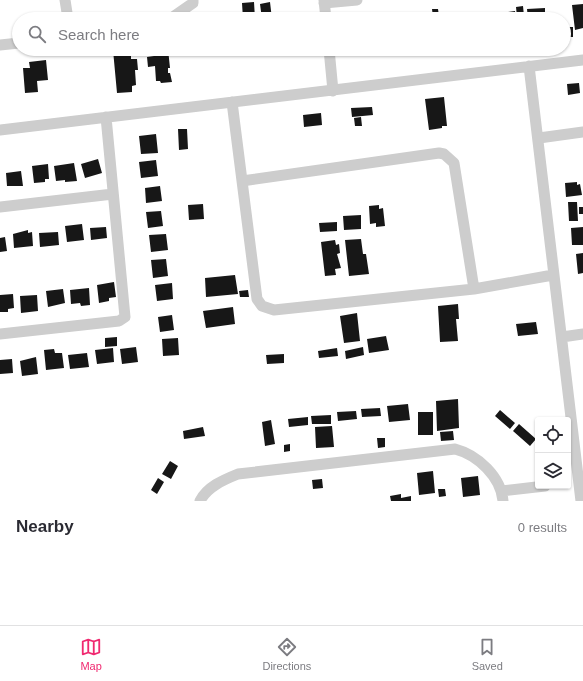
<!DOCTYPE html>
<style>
:root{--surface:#fff;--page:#f7f7f7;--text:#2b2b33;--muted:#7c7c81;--line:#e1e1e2;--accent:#f02970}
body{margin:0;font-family:Arial,sans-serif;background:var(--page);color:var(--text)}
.controls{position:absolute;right:12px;bottom:12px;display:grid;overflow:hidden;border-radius:4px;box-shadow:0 1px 3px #0004}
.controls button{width:36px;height:36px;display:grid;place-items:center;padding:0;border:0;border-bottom:1px solid var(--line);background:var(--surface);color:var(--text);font:20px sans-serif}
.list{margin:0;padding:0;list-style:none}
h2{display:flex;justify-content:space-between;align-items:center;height:52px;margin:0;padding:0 16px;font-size:17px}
h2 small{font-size:13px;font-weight:400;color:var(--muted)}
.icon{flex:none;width:22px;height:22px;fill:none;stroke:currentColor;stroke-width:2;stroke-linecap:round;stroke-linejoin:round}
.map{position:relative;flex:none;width:583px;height:501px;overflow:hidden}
.search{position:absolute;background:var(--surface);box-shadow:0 1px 3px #0004;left:12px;right:12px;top:12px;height:44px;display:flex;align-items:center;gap:10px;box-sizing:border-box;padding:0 14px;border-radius:22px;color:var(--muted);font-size:15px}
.sheet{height:124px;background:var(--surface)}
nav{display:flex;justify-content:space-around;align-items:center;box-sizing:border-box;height:56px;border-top:1px solid var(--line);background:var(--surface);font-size:11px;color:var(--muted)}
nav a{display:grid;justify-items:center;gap:2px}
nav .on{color:var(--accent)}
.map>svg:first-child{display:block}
.building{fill:#171717}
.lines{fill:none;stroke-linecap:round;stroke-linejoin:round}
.minor{stroke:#cdcdcd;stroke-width:11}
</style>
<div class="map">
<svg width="583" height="501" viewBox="0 0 583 501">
<rect width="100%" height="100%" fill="#fff"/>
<path class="building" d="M254,2L255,19H243L242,3Z
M270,2L272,19H262L260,4Z
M583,4V28L575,30L572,5Z
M523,6L524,16L517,17L516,7Z
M545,8V19H528L527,9Z
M432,9H438L439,16L433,17Z
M515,11L516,19H501L500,13Z
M564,27H573V37H564Z
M128,49V52H131V59H137L138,70H135L136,85L132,86V92L117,93L113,50Z
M153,49H168L170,68H168V73H170L172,82L161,83L160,81H156L155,66L148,67L147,57L154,56Z
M346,49H358L353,55Z
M46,60L48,80L37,81L38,92L25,93L23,68H30L29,62Z
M579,83L580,93L568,95L567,84Z
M444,97L447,126H442V128L429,130L425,99Z
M372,107L373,115L352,117L351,108Z
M321,113L322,125L304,127L303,115Z
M361,117L362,126H355L354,118Z
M178,129H187L188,149L179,150Z
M156,134L158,153L141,154L139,136Z
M98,159L102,173L85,178L81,164Z
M156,160L158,176L141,178L139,162Z
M74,163L77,181L65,182V180L56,181L54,166Z
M48,164L49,179H45V182L34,183L32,166Z
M21,171L23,186H7L6,173Z
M577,182V185L580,184L582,195L566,197L565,183Z
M160,186L162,201L146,203L145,188Z
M568,202H577L578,221H569Z
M203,204L204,219L189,220L188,205Z
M379,205V209L383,208L385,226L376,227V223L370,224L369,206Z
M579,207H583V214H579Z
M161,211L163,226L148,228L146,212Z
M361,215V229L344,230L343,216Z
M337,222V231L320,232L319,223Z
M82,224L84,240L67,242L65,226Z
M106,227L107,238L91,240L90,228Z
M583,227V245H572L571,228Z
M28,230V233L32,232L33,246L14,248L13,234Z
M58,232L59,245L40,247L39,233Z
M166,234L168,250L151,252L149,235Z
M5,237L7,251L0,252V238Z
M361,239L363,254H366L369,274L349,276L345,240Z
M335,240L336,245L339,244L340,253L337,254L341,268L335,269L336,275L325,276L321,242Z
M583,253V273L578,274L576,254Z
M166,259L168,276L153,278L151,260Z
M235,275L238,294L206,297L205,278Z
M114,282L116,297L109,298V301L99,303L97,285Z
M172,283L173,299L157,301L155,285Z
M89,288L90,305L81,306L80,303L71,304L70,290Z
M63,289L65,303L48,307L46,291Z
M248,290L249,297H240L239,291Z
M13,294L14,308L8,309V312H0V295Z
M37,295L38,311L21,313L20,296Z
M458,304L459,319H456L458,341L440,342L438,306Z
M233,307L235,324L206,328L203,311Z
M357,313L360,341L344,343L340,316Z
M172,315L174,330L160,332L158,317Z
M536,322L538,334L518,336L516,324Z
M386,336L389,350L369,353L367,339Z
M117,337V346L105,347V338Z
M178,338L179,355L163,356L162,339Z
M136,347L138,362L122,364L120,349Z
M363,347L364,355L346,359L345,351Z
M113,348L114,362L97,364L95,350Z
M337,348L338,356L319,358L318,351Z
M54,349L55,353H62L64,368L46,370L44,350Z
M87,353L89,367L70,369L68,355Z
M284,354V363L267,364L266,355Z
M36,357L38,374L22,376L20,361Z
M12,359L13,373L0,374V360Z
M458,399L459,428L437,431L436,401Z
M408,404L410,420L389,422L387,406Z
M380,408L381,416L362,417L361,409Z
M500,410L515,423L510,429L495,416Z
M356,411L357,419L338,421L337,412Z
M418,412H433V435H418Z
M331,415V424H312L311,416Z
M308,417V425L289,427L288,419Z
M271,420L275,444L265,446L262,422Z
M519,424L536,439L530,446L513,431Z
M332,426L334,447L316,448L315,427Z
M203,427L205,436L184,439L183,431Z
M453,431L454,440L441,441L440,432Z
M377,438H385V447L378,448Z
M290,444V451L284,452V445Z
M170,461L178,466L171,479L162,474Z
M433,471L435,493L419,495L417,473Z
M478,476L480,495L463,497L461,478Z
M158,478L164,482L157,494L151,490Z
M322,479L323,488L313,489L312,480Z
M438,489H445L446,496L439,497Z
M401,494V498L411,496V501H391L390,496Z"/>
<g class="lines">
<path class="minor" d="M65,0L68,19
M324,0L326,19
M324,3L357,0
M170,19L193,3V0
M0,45L19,43
M329,49L333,91
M529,66L581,501
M232,102L257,299L262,306L274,310L474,289L553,275
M0,130L583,60
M539,138L583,132
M242,181L439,153L444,154L454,163L474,289
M0,207L113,194
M0,334L119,321L125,317L106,117
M562,337L583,334
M502,491L545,486
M200,501C207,487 223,480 238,474L455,449C478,455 501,477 503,501"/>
</g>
</svg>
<div class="controls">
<button><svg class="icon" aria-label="locate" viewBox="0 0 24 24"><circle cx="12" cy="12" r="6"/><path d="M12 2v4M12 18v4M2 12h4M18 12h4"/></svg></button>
<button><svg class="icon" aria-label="layers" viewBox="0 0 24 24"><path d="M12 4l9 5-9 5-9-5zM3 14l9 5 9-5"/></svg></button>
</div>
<div class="search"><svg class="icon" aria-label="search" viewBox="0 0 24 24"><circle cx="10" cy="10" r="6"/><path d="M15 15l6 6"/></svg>Search here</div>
</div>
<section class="sheet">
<h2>Nearby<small>0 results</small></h2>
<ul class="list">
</ul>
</section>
<nav>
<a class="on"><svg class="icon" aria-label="map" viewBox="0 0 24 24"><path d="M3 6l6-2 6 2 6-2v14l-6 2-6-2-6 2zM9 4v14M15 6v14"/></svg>Map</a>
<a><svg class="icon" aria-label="directions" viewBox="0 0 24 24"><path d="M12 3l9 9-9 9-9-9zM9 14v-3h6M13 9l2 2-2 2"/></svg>Directions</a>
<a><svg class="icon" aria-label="saved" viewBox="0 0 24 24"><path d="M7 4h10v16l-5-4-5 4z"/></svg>Saved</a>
</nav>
